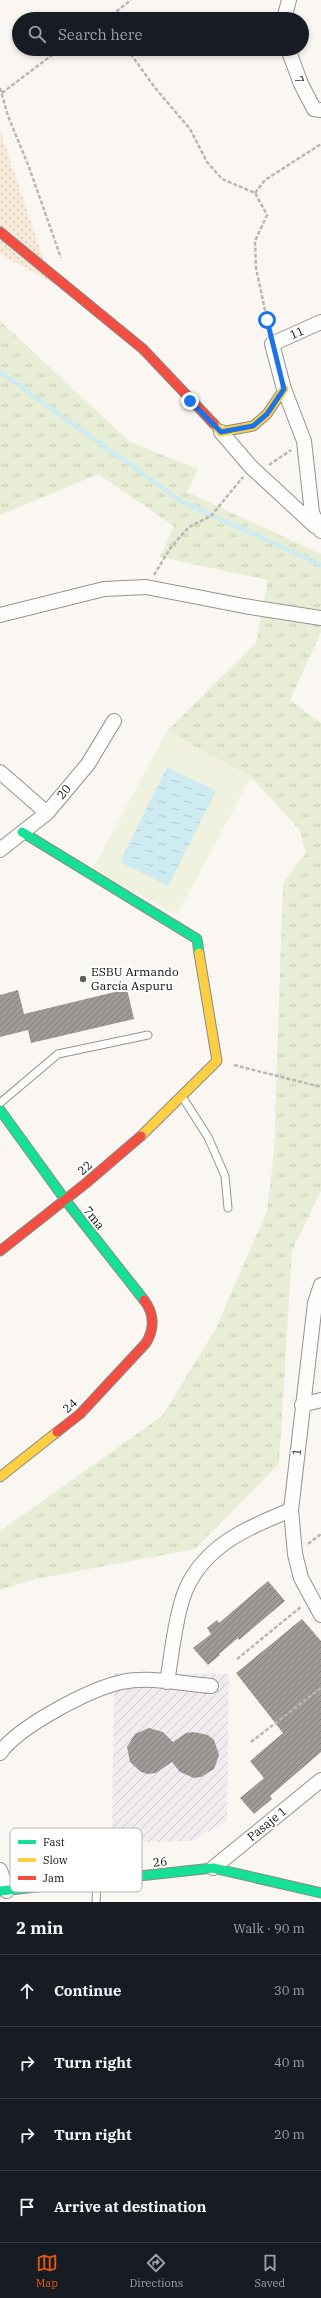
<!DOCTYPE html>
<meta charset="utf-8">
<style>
:root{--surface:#171b24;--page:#242831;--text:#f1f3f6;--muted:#9ea1a6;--line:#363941;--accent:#ea580c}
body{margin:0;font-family:"IBM Plex Serif",serif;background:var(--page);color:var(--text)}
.stop{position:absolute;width:12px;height:12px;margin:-9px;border:3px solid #1a73e8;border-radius:50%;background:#fff}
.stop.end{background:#1a73e8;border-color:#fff;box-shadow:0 1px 4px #0008}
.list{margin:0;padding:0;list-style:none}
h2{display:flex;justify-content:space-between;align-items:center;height:52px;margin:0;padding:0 16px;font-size:17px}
h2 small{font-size:13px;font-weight:400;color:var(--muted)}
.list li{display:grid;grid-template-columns:26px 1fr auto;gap:12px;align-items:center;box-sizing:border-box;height:72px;padding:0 16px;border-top:1px solid var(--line)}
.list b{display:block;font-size:15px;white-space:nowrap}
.list em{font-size:13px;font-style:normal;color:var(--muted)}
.icon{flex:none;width:22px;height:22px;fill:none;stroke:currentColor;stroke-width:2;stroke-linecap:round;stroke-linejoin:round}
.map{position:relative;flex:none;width:321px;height:1902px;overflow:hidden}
.search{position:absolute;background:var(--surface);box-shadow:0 2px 6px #0003;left:12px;right:12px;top:12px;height:44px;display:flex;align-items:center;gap:10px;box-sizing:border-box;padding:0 14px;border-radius:22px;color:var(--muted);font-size:15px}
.sheet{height:340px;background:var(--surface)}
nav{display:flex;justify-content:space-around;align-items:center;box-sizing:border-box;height:56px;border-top:1px solid var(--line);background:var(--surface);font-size:11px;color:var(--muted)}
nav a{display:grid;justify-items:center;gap:2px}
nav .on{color:var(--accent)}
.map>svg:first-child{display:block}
.industrial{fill:url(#industrial-furrows)}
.grass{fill:url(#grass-tufts)}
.sand{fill:url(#sand-dots)}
.pitch{fill:#f0f2df}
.water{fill:url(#water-ripples)}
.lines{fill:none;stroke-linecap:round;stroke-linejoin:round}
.stream{stroke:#cdebf1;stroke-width:4.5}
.building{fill:url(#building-hatch)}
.lane-casing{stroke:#949391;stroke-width:9}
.street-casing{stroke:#949391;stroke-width:16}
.fast-casing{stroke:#8b8a88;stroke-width:11}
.slow-casing{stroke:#8b8a88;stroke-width:11}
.jam-casing{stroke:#8b8a88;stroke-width:11}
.path{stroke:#b8b7b7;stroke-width:2.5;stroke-dasharray:4 2;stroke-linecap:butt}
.lane{stroke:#fefefd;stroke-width:7}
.street{stroke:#fefefd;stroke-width:14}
.fast{stroke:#16e098;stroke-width:9}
.slow{stroke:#ffcf43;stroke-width:9}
.jam{stroke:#f24e42;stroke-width:9}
.route{stroke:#1a73e8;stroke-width:5}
.poi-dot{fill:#61605e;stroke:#fff;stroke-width:1.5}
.labels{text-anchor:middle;stroke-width:4;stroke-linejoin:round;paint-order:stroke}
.street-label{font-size:12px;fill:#0e0e0e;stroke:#fff}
.poi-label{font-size:12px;fill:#0e0e0e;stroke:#fff;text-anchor:start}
.key{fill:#fff;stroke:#b7b7b7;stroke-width:1}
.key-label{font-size:11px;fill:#0e0e0e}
</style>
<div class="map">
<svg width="321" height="1902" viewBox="0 0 321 1902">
<defs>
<pattern id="industrial-furrows" width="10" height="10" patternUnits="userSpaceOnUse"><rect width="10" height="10" fill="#f1ecef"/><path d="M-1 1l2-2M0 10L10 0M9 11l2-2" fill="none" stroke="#cdc9cc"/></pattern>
<pattern id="grass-tufts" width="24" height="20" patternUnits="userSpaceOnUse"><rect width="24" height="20" fill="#e8edd5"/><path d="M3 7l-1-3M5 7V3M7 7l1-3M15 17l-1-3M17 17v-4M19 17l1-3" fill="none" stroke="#c6cab6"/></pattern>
<pattern id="sand-dots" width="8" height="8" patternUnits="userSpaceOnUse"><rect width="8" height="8" fill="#f7ead8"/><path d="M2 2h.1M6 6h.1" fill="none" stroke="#d3c8b8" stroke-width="1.8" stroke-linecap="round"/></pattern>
<pattern id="water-ripples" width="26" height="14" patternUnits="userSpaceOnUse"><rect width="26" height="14" fill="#cdebf1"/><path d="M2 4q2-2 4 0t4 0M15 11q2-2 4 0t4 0" fill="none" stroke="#afc8cd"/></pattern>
<pattern id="building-hatch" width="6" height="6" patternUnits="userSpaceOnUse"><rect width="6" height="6" fill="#9e9b98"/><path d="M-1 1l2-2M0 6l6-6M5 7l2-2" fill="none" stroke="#7f7d7a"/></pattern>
</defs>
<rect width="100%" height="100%" fill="#faf7f3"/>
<path class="industrial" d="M114,1673L229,1674L227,1821L192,1841L112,1843Z"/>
<path class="grass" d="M0,321L130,442L198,469L187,492L321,554V632L290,700L321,723V1191L292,1251L279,1464L195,1549L36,1579L0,1590V1531L162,1416L215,1330L267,1211L274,1152L283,883L306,853L299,829L251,777L167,731L256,643L268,580L160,557L174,526L98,474L0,515Z"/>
<path class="sand" d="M0,131L51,282L0,254Z"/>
<path class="pitch" d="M167,731L251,777L177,915L92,870Z"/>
<path class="water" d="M167,767L216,791L168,886L120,862Z"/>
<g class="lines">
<path class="stream" d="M0,372L181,501L321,565"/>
</g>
<path class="building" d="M127,989L134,1019L31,1043L28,1030L0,1037V995L18,990L24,1014Z
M268,1581L285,1601L239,1640L238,1638L219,1654L220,1655L208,1665L193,1648L211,1634L207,1628L217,1620L219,1623Z
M302,1619L321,1641V1752L270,1796L272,1799L254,1814L240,1798L264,1778L250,1761L283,1733L236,1673Z
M149,1728L163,1732L173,1742L186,1733L193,1732L208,1735L214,1740L219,1755L214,1769L201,1777L194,1778L180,1772L172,1762L156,1773L148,1774L141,1772L130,1762L127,1747L135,1734Z"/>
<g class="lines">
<defs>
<path id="lane" d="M183,1098L208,1137L225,1176L228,1208
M0,1103L58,1054L148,1035
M96,1902L97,1882"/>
<path id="street" d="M284,19L289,0
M288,49L301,84L314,109L321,110
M221,432L251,467L315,526
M321,531L312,513L304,441L284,389L272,344L321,322
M0,615L104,589L146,587L244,606L321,618
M0,772L47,813
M0,850L47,813L88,764L114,721
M321,1285L315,1303L291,1510L295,1554L301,1578L321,1615
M302,1405L321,1400
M167,1682C172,1654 176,1607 189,1583C210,1543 251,1526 291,1510
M0,1753C19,1726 90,1689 122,1682C150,1676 183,1684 211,1686
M213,1868L321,1780
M0,1870L7,1891"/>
<path id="fast" d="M22,832L197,939L199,953
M0,1110L66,1201L144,1300
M0,1891L213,1868L321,1893"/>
<path id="slow" d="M214,424L221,432L253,426L267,414L284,389
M141,1136L217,1061L199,953
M0,1477L57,1432"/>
<path id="jam" d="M0,232L143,349L214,424
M0,1251L85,1184L141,1136
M57,1432L80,1414L146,1343C155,1328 154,1313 144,1300"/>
</defs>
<use href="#lane" class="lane-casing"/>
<use href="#street" class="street-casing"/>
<use href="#fast" class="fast-casing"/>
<use href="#slow" class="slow-casing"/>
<use href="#jam" class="jam-casing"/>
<path class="path" d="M107,19L131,0
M127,49L156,89L190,129L207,162L222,179L255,193L267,215L255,241L256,268L269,329
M0,88L8,116L29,167L61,258
M2,93L60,49
M255,193L265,180L321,144
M269,465L291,450
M154,575L171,547L189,527L211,516L243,477
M234,1065L321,1087
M308,1544L321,1534
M237,1659L302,1606
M251,1742L321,1688"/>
<use href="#lane" class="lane"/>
<use href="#street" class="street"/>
<use href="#fast" class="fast"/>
<use href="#slow" class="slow"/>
<use href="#jam" class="jam"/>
</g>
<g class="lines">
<path class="route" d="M190,401L221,432L253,426L267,414L284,389L267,320"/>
</g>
<circle class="poi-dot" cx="83" cy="979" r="4"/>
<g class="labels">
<g class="street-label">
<text transform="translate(299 80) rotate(67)" y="4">7</text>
<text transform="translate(297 333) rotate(-24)" y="4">11</text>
<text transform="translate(64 792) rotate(-50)" y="4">20</text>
<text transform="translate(85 1168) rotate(-42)" y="4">22</text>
<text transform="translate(94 1218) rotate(52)" y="4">7ma</text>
<text transform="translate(70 1406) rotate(-42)" y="4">24</text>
<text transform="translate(297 1452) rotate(-84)" y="4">1</text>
<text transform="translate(267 1824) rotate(-39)" y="4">Pasaje 1</text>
<text transform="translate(160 1862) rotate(-6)" y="4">26</text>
</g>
<g class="poi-label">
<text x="91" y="976">ESBU Armando<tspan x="91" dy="14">García Aspuru</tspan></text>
</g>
</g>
<rect x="10" y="1828" width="132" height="64" rx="6" class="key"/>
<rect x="18" y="1840" width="18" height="4" fill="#16e098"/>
<rect x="18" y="1858" width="18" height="4" fill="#ffcf43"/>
<rect x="18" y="1876" width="18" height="4" fill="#f24e42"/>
<g class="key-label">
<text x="43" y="1846">Fast</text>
<text x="43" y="1864">Slow</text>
<text x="43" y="1882">Jam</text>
</g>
</svg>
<div class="stop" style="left:267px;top:320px"></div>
<div class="stop end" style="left:190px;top:401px"></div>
<div class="search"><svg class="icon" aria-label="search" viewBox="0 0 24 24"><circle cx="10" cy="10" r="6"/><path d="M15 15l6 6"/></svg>Search here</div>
</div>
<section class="sheet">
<h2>2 min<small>Walk · 90 m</small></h2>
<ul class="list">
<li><svg class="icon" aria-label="ahead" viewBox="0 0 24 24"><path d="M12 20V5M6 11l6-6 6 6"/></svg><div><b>Continue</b></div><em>30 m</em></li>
<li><svg class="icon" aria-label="right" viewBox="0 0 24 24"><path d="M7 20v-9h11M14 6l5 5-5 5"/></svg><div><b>Turn right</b></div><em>40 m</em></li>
<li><svg class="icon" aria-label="right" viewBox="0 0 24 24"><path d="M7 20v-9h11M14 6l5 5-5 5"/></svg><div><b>Turn right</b></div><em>20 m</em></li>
<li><svg class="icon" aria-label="arrive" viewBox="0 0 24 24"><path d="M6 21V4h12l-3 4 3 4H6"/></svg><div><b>Arrive at destination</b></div></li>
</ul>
</section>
<nav>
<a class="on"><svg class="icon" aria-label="map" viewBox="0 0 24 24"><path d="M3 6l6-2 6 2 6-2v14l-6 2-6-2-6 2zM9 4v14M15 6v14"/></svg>Map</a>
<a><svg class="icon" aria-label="directions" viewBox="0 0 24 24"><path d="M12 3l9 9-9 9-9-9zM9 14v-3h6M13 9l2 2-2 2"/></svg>Directions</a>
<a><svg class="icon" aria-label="saved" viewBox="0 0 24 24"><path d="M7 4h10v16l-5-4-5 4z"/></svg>Saved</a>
</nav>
